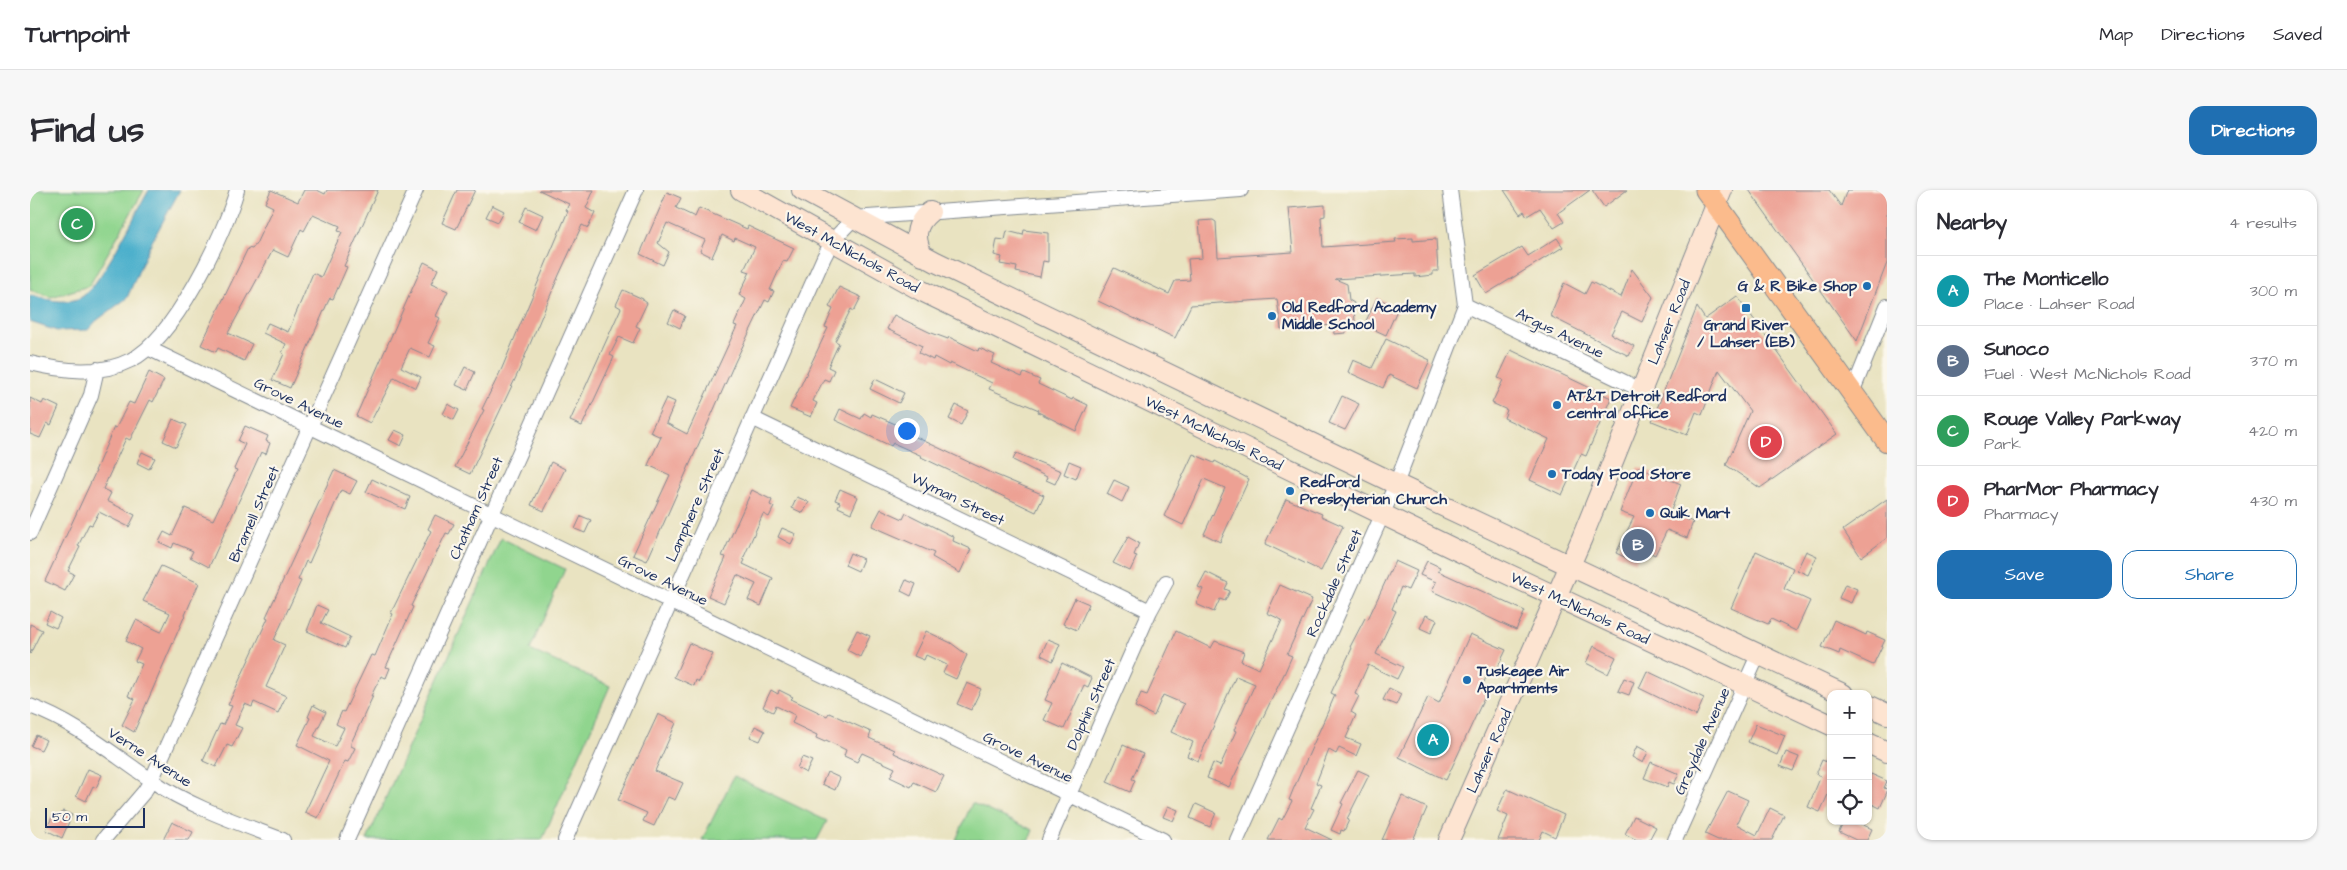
<!DOCTYPE html>
<meta charset="utf-8">
<style>
:root{--surface:#fff;--page:#f7f7f7;--text:#2b2b33;--muted:#7c7c81;--line:#e1e1e2;--accent:#1f6fb2}
body{margin:0;font-family:"Architects Daughter",sans-serif;background:var(--page);color:var(--text)}
.controls{position:absolute;right:15px;bottom:15px;display:grid;overflow:hidden;border-radius:10px;box-shadow:0 1px 4px #0004}
.controls button{width:45px;height:45px;display:grid;place-items:center;padding:0;border:0;border-bottom:1px solid var(--line);background:var(--surface);color:var(--text);font:25px sans-serif}
.scale{position:absolute;left:15px;bottom:12px;width:100px;box-sizing:border-box;padding-left:5px;border:2px solid #1b2f5e;border-top:0;font-size:14px;line-height:18px;white-space:nowrap;color:#1b2f5e;-webkit-text-stroke:4px #fbf7ec;paint-order:stroke}
.you{position:absolute;left:876px;top:240px;width:18px;height:18px;margin:-12px;border:4px solid #fff;border-radius:50%;background:#1a73e8;box-shadow:0 0 0 8px #1a73e833}
.badge{display:grid;place-items:center;width:32px;height:32px;border-radius:50%;background:var(--accent);color:#fff;font-size:16px;font-weight:700}
.pin{position:absolute;translate:-50% -50%;border:2px solid #fff;box-shadow:0 1px 5px #0006}
.list{margin:0;padding:0;list-style:none}
h2{display:flex;justify-content:space-between;align-items:center;height:65px;margin:0;padding:0 20px;font-size:21px}
h2 small{font-size:16px;font-weight:400;color:var(--muted)}
.list li{display:grid;grid-template-columns:32px 1fr auto;gap:15px;align-items:center;box-sizing:border-box;height:70px;padding:0 20px;border-top:1px solid var(--line)}
.list b{display:block;font-size:19px;white-space:nowrap}
.list p{margin:0;font-size:16px;white-space:nowrap;color:var(--muted)}
.list em{font-size:16px;font-style:normal;color:var(--muted)}
.actions{display:flex;gap:10px;padding:15px 20px}
.actions a{flex:1;padding:11px 0;border:1px solid var(--accent);border-radius:15px;text-align:center;font-size:18px;color:var(--accent)}
.actions .main{background:var(--accent);color:#fff}
.icon{flex:none;width:28px;height:28px;fill:none;stroke:currentColor;stroke-width:2;stroke-linecap:round;stroke-linejoin:round}
.map{position:relative;flex:none;width:1857px;height:650px;overflow:hidden;border-radius:15px}
header{display:flex;align-items:center;gap:30px;box-sizing:border-box;height:70px;padding:0 25px;background:var(--surface);border-bottom:1px solid var(--line)}
header strong{font-size:24px}
nav{display:flex;gap:28px;margin-inline-start:auto;font-size:18px}
.intro{display:flex;align-items:center;justify-content:space-between;box-sizing:border-box;height:120px;padding:0 30px}
h1{margin:0;font-size:35px}
.button{padding:12px 22px;border-radius:15px;background:var(--accent);color:#fff;font-size:18px;font-weight:700}
main{display:flex;gap:30px;padding:0 30px}
aside{flex:1;background:var(--surface);border-radius:15px;box-shadow:0 1px 4px #0004}
.map>svg:first-child{display:block}
.green{fill:#90d58e;stroke:#568276}
.water{fill:#4db0cc;stroke:#347095}
.building{fill:#eda194}
.lines{fill:none;stroke-linecap:round;stroke-linejoin:round}
.street-casing{stroke:#828990;stroke-width:16}
.secondary-casing{stroke:#828990;stroke-width:22}
.primary-casing{stroke:#828990;stroke-width:23}
.street{stroke:#fff;stroke-width:14}
.secondary{stroke:#fde4d1;stroke-width:20}
.primary{stroke:#fbbb8c;stroke-width:21}
.poi-dot{fill:#1f6fb2;stroke:#fbf7ec;stroke-width:2}
.labels{text-anchor:middle;stroke-width:4.5;stroke-linejoin:round;paint-order:stroke}
.street-label{font-size:15px;fill:#1b2f5e;stroke:#fbf7ec}
.poi-label{font-size:15px;font-weight:bold;fill:#1b2f5e;stroke:#fbf7ec;text-anchor:start}
</style>
<header>
<strong>Turnpoint</strong>
<nav><a>Map</a><a>Directions</a><a>Saved</a></nav>
</header>
<div class="intro"><h1>Find us</h1><a class="button">Directions</a></div>
<main>
<div class="map">
<svg width="1857" height="650" viewBox="0 0 1857 650">
<rect width="100%" height="100%" fill="#fbf7ec"/>
<filter id="ink" filterUnits="userSpaceOnUse"><feTurbulence type="fractalNoise" baseFrequency=".02" numOctaves="2"/><feDisplacementMap in="SourceGraphic" scale="10" xChannelSelector="R" yChannelSelector="G"/><feConvolveMatrix kernelMatrix="1 2 1 2 8 2 1 2 1" color-interpolation-filters="sRGB"/></filter>
<filter id="wash" filterUnits="userSpaceOnUse"><feTurbulence type="fractalNoise" baseFrequency=".0096" numOctaves="4" result="noise"/><feDisplacementMap in="SourceGraphic" scale="20" xChannelSelector="R" yChannelSelector="G"/><feGaussianBlur stdDeviation="1.12" result="paint"/><feColorMatrix in="noise" values="0 0 0 0 0 0 0 0 0 0 0 0 0 0 0 0 0 1.4 0 .05"/><feComposite in="paint" operator="in"/></filter>
<g filter="url(#wash)">
<rect width="100%" height="100%" fill="#e9e3c1"/>
<path class="green" d="M0,0H114L59,96L21,107L0,100Z
M471,348L535,379L500,460L580,496L512,650H337Z
M704,586L797,631L787,650H672Z
M942,613L1003,640L999,650H926Z"/>
<path class="water" d="M119,0H150L119,57L97,108L66,131L58,140L27,141L0,132V105C16,109 33,115 50,108C69,99 107,21 119,0Z"/>
<g id="blocks">
<path class="building" d="M241,0L268,12L274,0H287L295,4L297,0H348L314,76L317,77L303,109L300,108L297,114L260,198L242,190L254,164L252,163L256,154L233,143L238,133L258,142L283,83L291,87L300,67L312,42L308,41L310,36L283,24L274,41L271,39L258,67L243,60L198,143L222,154L214,171L188,158L186,162L171,155L218,58L222,59L226,54L243,17L235,13Z
M427,0H445L426,39L412,33Z
M509,0H564L556,18L565,23L558,38L552,35L529,85L487,185L440,284L425,277L454,220L452,219L472,178L538,21L536,20L539,14Z
M1474,0H1560L1528,23L1534,32L1524,38L1510,18L1497,26L1494,21L1490,24Z
M1562,0H1597L1574,17Z
M1719,0H1799L1811,16L1817,0H1857V73L1827,151Z
M637,2L651,8L646,18L665,27L669,18L717,39L718,36L764,58L757,72L753,71L740,100L744,101L739,112L735,110L705,172L617,371L603,365L640,285L618,275L631,247L620,242L636,208L645,212L636,233L657,244L707,136L704,135L716,109L709,105L720,82L714,80L725,57L705,48L704,51L692,45L682,67L670,61L675,50L637,33L628,53L639,62L633,75L610,64Z
M462,15L474,21L468,32L456,27Z
M1295,15V26L1291,27L1293,57L1366,52L1365,49L1383,48V51L1406,49L1408,81H1403V85L1385,87V84L1305,89L1317,94L1319,110L1324,113L1325,134H1315L1316,143L1304,144L1303,135L1251,139L1247,109L1161,115L1145,148L1068,111L1084,78L1139,104L1145,91L1160,90L1158,69L1172,68L1169,31L1183,30L1186,32L1188,67L1263,62L1259,18Z
M496,17L513,25L506,40L489,32Z
M994,40L1018,43V72L1013,71L1010,87L986,82L987,77L970,74L972,67L964,65L967,49L975,50L977,41L993,45Z
M1527,48L1533,57L1456,104L1445,85L1492,57L1498,66Z
M394,72L408,79L401,94L418,101L406,126L410,128L398,153L405,156L400,167L380,158L371,177L391,187L386,198L364,187L340,233L326,226Z
M1602,79L1623,107L1612,132L1592,122L1581,144L1604,156L1599,166L1520,126L1534,93L1555,104L1561,92L1591,107Z
M809,97L831,107L824,121L821,119L805,151L809,153L798,177L804,180L799,191L794,189L783,211L787,213L781,227L760,218L798,138L795,137L803,119L799,117Z
M593,100L613,109V110L617,113L606,136L610,138L603,153L589,147L580,165L584,167L552,236L540,231L591,118L586,115Z
M1707,106L1807,244L1730,298L1696,275L1720,221L1689,180L1672,225L1666,222L1657,245L1622,231L1667,117L1675,129Z
M1347,108L1368,118L1356,145L1334,135Z
M644,120L655,126L650,138L638,132Z
M864,125L899,142L918,149L919,147L948,161L949,158L965,165L961,173L992,187L994,183L1010,190L1008,194L1042,210L1043,208L1058,215L1046,241L1008,222L1009,220L959,199L962,193L920,173L919,175L904,167L903,170L889,163L892,156L857,139Z
M1356,149L1400,170L1387,198L1359,185L1353,198L1318,182L1323,170L1342,178Z
M1481,160L1581,208L1556,266L1551,264L1532,305L1500,290L1519,249L1474,228L1477,220L1462,213L1473,190L1468,188Z
M435,177L445,182L437,200L426,195Z
M119,182L134,190L123,212L120,210L100,250L96,248L73,299L81,303L77,311L105,325L99,337L69,322L62,335L59,334L48,356L50,357L38,381L44,384L35,401L15,391L66,281H65L84,237L86,238L99,212L104,214Z
M845,189L874,203L869,213L840,199Z
M1312,206L1329,214L1315,240L1299,233Z
M0,208L12,214L14,210L29,217L21,235L17,233L10,248L0,244Z
M418,214L429,220L424,230L413,224Z
M926,215L938,221L931,235L919,229Z
M810,219L831,229L834,223L841,227L842,224L870,236L869,239L964,284L1014,305L1006,322L891,267L892,266L863,253L861,256L805,230Z
M143,229L157,235L146,257L133,251Z
M215,236L238,246L236,251L240,253L236,264L231,262L179,377L160,367L163,361L144,353L142,358L129,352L134,342L142,346L155,318L183,330L207,280L204,279L215,254L208,251Z
M365,240L376,245L371,256L359,250Z
M112,262L125,268L119,279L107,273Z
M986,263L1031,281L1025,294L1016,290L1017,287L983,270Z
M1163,264L1184,273L1185,271L1219,289L1190,352L1174,344L1195,298L1174,289L1153,335L1134,326Z
M1039,271L1051,276L1046,289L1034,284Z
M521,272L535,279L514,321L501,315Z
M1608,277L1651,294L1640,323L1663,332L1657,348L1637,340L1625,365L1612,359L1605,372L1586,363L1604,327L1590,322Z
M304,280L327,291L320,304L311,300L279,373L276,371L268,390L271,391L244,450L255,455L236,497L256,506L248,523L224,512L222,517L215,514L205,535L212,538L202,557L197,555L186,577L173,571L190,534L193,535L202,516L198,515L238,428L236,427Z
M342,289L380,307L375,319L336,302Z
M1084,290L1099,297L1092,312L1077,304Z
M810,299L828,307L821,323L808,317L810,312L805,310Z
M722,300L742,310L740,315L744,317L739,327L733,324L713,369L715,370L713,374L743,388L731,416L718,410L726,394L707,385L694,413L678,406L695,370L696,367L692,366Z
M767,307L779,312L773,323L762,318Z
M1256,309L1292,324L1291,326L1313,336L1291,381L1235,354Z
M1857,309V348L1831,367L1813,340Z
M851,319L873,329L876,323L924,347L923,351L941,359L930,383L902,367L904,363L842,336Z
M405,325L424,334L419,344L416,343L381,416L383,417L356,477L360,478L356,488L351,486L341,506H343L321,553V556L325,558L318,572L315,571L288,628L275,622L299,571L267,555L280,528L278,527L283,515L296,522L284,546L305,556L314,538L306,534L312,521L314,522L341,465L345,466L363,424L361,423L401,341L398,339Z
M551,326L561,330L555,343L545,339Z
M752,338L766,344L761,354L748,347Z
M1098,347L1109,353L1104,365L1107,366L1100,381L1083,373Z
M1726,361L1763,378L1754,399L1780,411L1766,441L1741,429L1738,434L1701,418Z
M1776,361L1787,366L1778,385L1767,380Z
M820,363L833,369L828,381L815,375Z
M1365,371L1387,381L1378,400L1371,397L1362,419L1366,421L1346,464L1373,477L1367,489L1338,475L1325,504L1329,506L1321,522L1326,525L1316,548L1331,554L1326,566L1309,558L1306,564L1299,560L1286,593L1291,595L1281,618L1284,619L1275,637L1302,650H1238L1249,628L1252,630L1262,611L1259,610L1263,600L1295,528L1305,505L1301,503L1322,458L1320,457L1335,428L1338,429Z
M1397,371L1410,377L1408,381L1495,421L1486,440L1402,401L1406,392L1390,385Z
M131,376L169,393L104,542L92,535L105,509L98,506L112,474L105,471L111,459L96,451L106,430L131,442L140,423L113,411Z
M1176,382L1198,393L1195,399L1200,401L1195,411L1190,409L1184,422L1166,414L1173,399L1168,397Z
M876,390L886,394L881,406L871,401Z
M1815,394L1827,399L1821,413L1809,408Z
M1250,395L1282,409L1257,464L1262,466L1255,482L1199,597L1177,588L1183,573L1190,576L1206,541L1204,540L1225,494L1206,486L1168,571L1157,566L1163,552L1141,542L1154,514L1133,505L1124,526L1105,517L1111,503L1117,505L1146,441L1181,458L1185,451L1214,462L1211,471L1229,479L1252,430L1237,423Z
M1045,408L1059,414L1047,440L1033,434Z
M287,415L298,420L291,433L320,447L315,458L277,441Z
M20,422L31,428L26,438L15,433Z
M1396,425L1407,430L1401,443L1390,438Z
M1804,430L1836,445L1837,442L1855,450L1843,475L1810,460L1809,464L1792,457Z
M0,434L12,440L0,464Z
M827,440L840,446L830,467L817,460Z
M896,441L921,453L937,465L926,489L913,483L917,475L896,465L894,470L884,466Z
M1440,444L1476,460L1466,481L1460,478L1451,499L1457,502L1416,590L1369,567L1398,507L1409,513Z
M1018,449L1030,454L1023,471L1011,465Z
M659,453L683,464L669,492L666,490L664,496L644,487Z
M1564,456L1586,467L1578,484L1556,473Z
M1032,473L1062,488L1058,497L1054,495L1034,539L1014,530L1022,513L1015,510Z
M1617,481L1674,508L1666,526L1609,498Z
M1594,488L1604,492L1599,505L1588,501Z
M937,493L951,499L941,520L927,514Z
M1359,498L1371,504L1366,515L1353,510Z
M741,500L748,504L749,500L763,507L761,509L797,526L799,523L841,542L839,548L865,560L864,563L914,586L906,602L884,592L881,597L860,587L865,578L832,563L827,572L814,566L816,560L796,550L795,552L786,548L787,545L762,533L765,525L746,516L743,522L733,517Z
M628,524L646,533L625,581L653,593L645,610L638,607L624,636L613,631L617,623L588,610Z
M1726,534L1755,546L1747,565L1718,552Z
M725,536L735,541L730,551L720,547Z
M6,545L16,550L11,560L1,556Z
M1093,555L1113,564L1102,589L1105,590L1100,602L1077,592Z
M1607,556L1618,562L1613,573L1602,567Z
M1756,562L1769,567L1763,581L1750,576Z
M1801,564V598L1790,622L1778,617L1791,586L1786,584L1792,570L1797,572Z
M772,567L782,571L776,583L767,578Z
M1621,572L1649,584L1644,594L1639,592L1637,597L1614,588Z
M58,579L72,585L66,598L63,596L56,611L46,606Z
M1328,580L1339,585L1317,629L1319,630L1314,641L1311,640L1310,644L1301,640L1313,614L1311,613Z
M797,582L810,588L805,600L792,594Z
M1841,584L1857,591L1854,598L1857,599V602L1850,618L1838,612V591Z
M1477,599L1534,625L1525,647L1513,641L1509,650H1468L1478,626L1467,621Z
M1698,601L1718,610L1706,634L1727,645L1740,618L1754,625L1742,650H1688L1675,644Z
M1372,606L1397,618L1383,650H1352Z
M1166,614L1186,623L1180,637L1160,628Z
M1138,616L1148,620L1143,631L1133,627Z
M33,621L42,625L32,648L16,640L23,625L29,628Z
M1604,626L1626,637L1619,650H1607L1595,644Z
M1814,631H1825L1842,639L1837,650H1826L1809,642Z
M142,632L163,642L159,650H133Z"/>
</g>
</g>
<g filter="url(#ink)">
<use href="#blocks" fill-opacity="0" stroke="#828990" stroke-width="1"/>
<g class="lines">
<defs>
<path id="street" d="M1435,115L1611,200
M120,159L1133,650
M0,173C33,181 70,186 101,170C144,149 194,45 207,0
M1822,203L1857,116
M722,228L1120,421
M0,343L61,205L67,179
M0,516C46,533 81,563 121,590C160,617 209,633 253,650
M73,650L114,602L121,591L386,0
M317,650L606,0
M535,650L794,67L803,50L824,28L1211,0
M1019,650L1120,421L1136,392
M1207,650L1366,294L1435,115L1420,0
M1645,650L1728,465"/>
<path id="secondary" d="M711,0L892,101L1422,358L1801,535
M772,0L906,72L1366,294L1813,504
M893,66C884,49 884,35 900,22
M1838,515L1857,524
M1838,553L1857,562
M1419,650L1552,348L1692,0"/>
<path id="primary" d="M1676,0L1857,251"/>
</defs>
<use href="#street" class="street-casing"/>
<use href="#secondary" class="secondary-casing"/>
<use href="#primary" class="primary-casing"/>
<use href="#street" class="street"/>
<use href="#secondary" class="secondary"/>
<use href="#primary" class="primary"/>
</g>
</g>
<g class="poi-dot">
<circle cx="1837" cy="96" r="5"/>
<rect x="1711" y="113" width="10" height="10" rx="2.5"/>
<circle cx="1242" cy="126" r="5"/>
<circle cx="1527" cy="215" r="5"/>
<circle cx="1522" cy="284" r="5"/>
<circle cx="1260" cy="301" r="5"/>
<circle cx="1620" cy="323" r="5"/>
<circle cx="1437" cy="490" r="5"/>
</g>
<g class="labels">
<g class="street-label">
<text transform="translate(822 62) rotate(29)" y="5">West McNichols Road</text>
<text transform="translate(1639 132) rotate(-68)" y="5">Lahser Road</text>
<text transform="translate(1530 143) rotate(26)" y="5">Argus Avenue</text>
<text transform="translate(269 213) rotate(26)" y="5">Grove Avenue</text>
<text transform="translate(1184 243) rotate(26)" y="5">West McNichols Road</text>
<text transform="translate(928 309) rotate(26)" y="5">Wyman Street</text>
<text transform="translate(665 315) rotate(-66)" y="5">Lamphere Street</text>
<text transform="translate(446 318) rotate(-66)" y="5">Chatham Street</text>
<text transform="translate(224 324) rotate(-66)" y="5">Bramell Street</text>
<text transform="translate(633 390) rotate(26)" y="5">Grove Avenue</text>
<text transform="translate(1304 393) rotate(-66)" y="5">Rockdale Street</text>
<text transform="translate(1550 418) rotate(25)" y="5">West McNichols Road</text>
<text transform="translate(1061 514) rotate(-66)" y="5">Dolphin Street</text>
<text transform="translate(1672 551) rotate(-66)" y="5">Greydale Avenue</text>
<text transform="translate(1459 561) rotate(-66)" y="5">Lahser Road</text>
<text transform="translate(120 567) rotate(33)" y="5">Verne Avenue</text>
<text transform="translate(998 567) rotate(26)" y="5">Grove Avenue</text>
</g>
<g class="poi-label">
<text x="1827" y="101" text-anchor="end">G &amp; R Bike Shop</text>
<text x="1252" y="122">Old Redford Academy<tspan x="1252" dy="17">Middle School</tspan></text>
<text x="1716" y="140" text-anchor="middle">Grand River<tspan x="1716" dy="17">/ Lahser (EB)</tspan></text>
<text x="1537" y="211">AT&amp;T Detroit Redford<tspan x="1537" dy="17">central office</tspan></text>
<text x="1532" y="289">Today Food Store</text>
<text x="1270" y="297">Redford<tspan x="1270" dy="17">Presbyterian Church</tspan></text>
<text x="1630" y="328">Quik Mart</text>
<text x="1447" y="486">Tuskegee Air<tspan x="1447" dy="17">Apartments</tspan></text>
</g>
</g>
</svg>
<div class="controls">
<button>+</button>
<button>−</button>
<button><svg class="icon" aria-label="locate" viewBox="0 0 24 24"><circle cx="12" cy="12" r="6"/><path d="M12 2v4M12 18v4M2 12h4M18 12h4"/></svg></button>
</div>
<div class="scale">50 m</div>
<div class="you"></div>
<div class="pin badge" style="left:1403px;top:550px;background:#0f9aa8">A</div>
<div class="pin badge" style="left:1608px;top:355px;background:#5c6f8a">B</div>
<div class="pin badge" style="left:47px;top:34px;background:#2e9e5b">C</div>
<div class="pin badge" style="left:1736px;top:252px;background:#e0444e">D</div>
</div>
<aside>
<h2>Nearby<small>4 results</small></h2>
<ul class="list">
<li><span class="badge" style="background:#0f9aa8">A</span><div><b>The Monticello</b><p>Place · Lahser Road</p></div><em>300 m</em></li>
<li><span class="badge" style="background:#5c6f8a">B</span><div><b>Sunoco</b><p>Fuel · West McNichols Road</p></div><em>370 m</em></li>
<li><span class="badge" style="background:#2e9e5b">C</span><div><b>Rouge Valley Parkway</b><p>Park</p></div><em>420 m</em></li>
<li><span class="badge" style="background:#e0444e">D</span><div><b>PharMor Pharmacy</b><p>Pharmacy</p></div><em>430 m</em></li>
</ul>
<div class="actions"><a class="main">Save</a><a>Share</a></div>
</aside>
</main>
